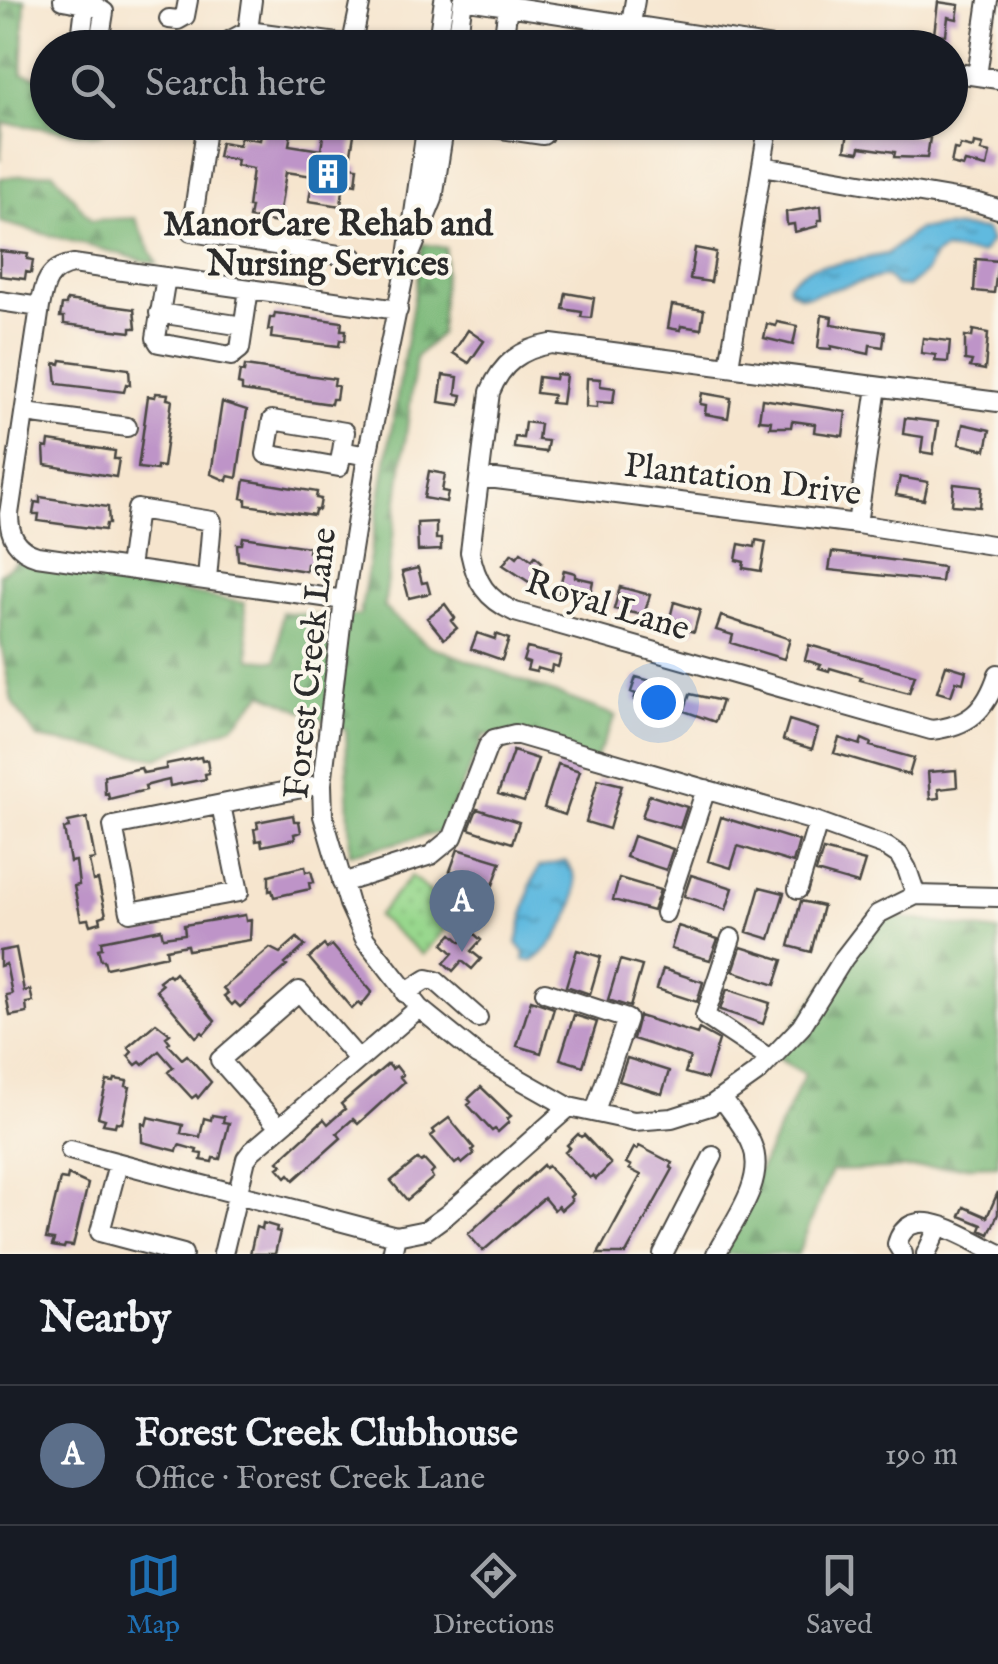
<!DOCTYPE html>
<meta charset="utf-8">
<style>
:root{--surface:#171b24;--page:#20242c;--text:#f1f3f6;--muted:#9ea1a6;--line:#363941;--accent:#1f6fb2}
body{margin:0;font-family:"IM FELL English",serif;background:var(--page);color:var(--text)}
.you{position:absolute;left:658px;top:702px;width:35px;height:35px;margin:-25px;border:8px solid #fff;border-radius:50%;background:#1a73e8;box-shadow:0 0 0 15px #1a73e833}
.badge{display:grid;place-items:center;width:65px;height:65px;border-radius:50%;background:var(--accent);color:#fff;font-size:32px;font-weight:700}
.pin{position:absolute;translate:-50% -82px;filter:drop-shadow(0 2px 5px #0008)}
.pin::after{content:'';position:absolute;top:52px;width:35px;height:30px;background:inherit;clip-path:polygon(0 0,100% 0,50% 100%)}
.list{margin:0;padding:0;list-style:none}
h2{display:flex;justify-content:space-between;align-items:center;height:130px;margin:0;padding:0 40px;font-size:42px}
h2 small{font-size:32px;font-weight:400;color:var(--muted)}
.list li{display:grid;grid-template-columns:65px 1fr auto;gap:30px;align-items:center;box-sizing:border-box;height:140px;padding:0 40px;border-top:2px solid var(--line)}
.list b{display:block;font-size:38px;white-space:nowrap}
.list p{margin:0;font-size:32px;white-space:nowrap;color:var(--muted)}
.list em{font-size:32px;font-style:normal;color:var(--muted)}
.icon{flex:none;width:55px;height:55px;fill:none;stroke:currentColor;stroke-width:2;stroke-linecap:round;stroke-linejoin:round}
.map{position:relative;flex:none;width:998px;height:1254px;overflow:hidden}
.search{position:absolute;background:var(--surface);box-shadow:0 2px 8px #0004;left:30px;right:30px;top:30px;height:110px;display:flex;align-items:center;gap:25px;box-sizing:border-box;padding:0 35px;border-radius:55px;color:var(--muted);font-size:38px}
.sheet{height:270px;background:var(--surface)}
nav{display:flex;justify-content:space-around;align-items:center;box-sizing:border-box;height:140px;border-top:2px solid var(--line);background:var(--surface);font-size:28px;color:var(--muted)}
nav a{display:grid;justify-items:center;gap:5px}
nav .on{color:var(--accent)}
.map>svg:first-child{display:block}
.forest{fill:url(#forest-firs);stroke:#527252;stroke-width:2.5}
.park{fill:url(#park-dots);stroke:#62815c;stroke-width:2.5}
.water{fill:url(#water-ripples);stroke:#467285;stroke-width:2.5}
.building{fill:#be94c8}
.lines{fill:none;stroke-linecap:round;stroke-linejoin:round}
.minor-casing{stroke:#494743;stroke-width:22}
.minor{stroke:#fff;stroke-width:18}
.labels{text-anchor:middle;stroke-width:8;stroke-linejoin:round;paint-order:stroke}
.poi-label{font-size:35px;font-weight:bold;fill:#2b2b2b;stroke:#fbf7ec}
.street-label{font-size:35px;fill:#2b2b2b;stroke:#fbf7ec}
</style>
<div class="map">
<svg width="998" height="1254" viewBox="0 0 998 1254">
<defs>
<pattern id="forest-firs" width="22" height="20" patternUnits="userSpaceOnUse" patternTransform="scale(2.5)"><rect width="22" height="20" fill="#7ab878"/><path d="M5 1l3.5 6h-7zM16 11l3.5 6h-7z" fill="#649663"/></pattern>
<pattern id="park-dots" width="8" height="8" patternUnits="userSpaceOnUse" patternTransform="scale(2.5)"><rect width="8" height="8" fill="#98d78d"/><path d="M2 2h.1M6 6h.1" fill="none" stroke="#83b97a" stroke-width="1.8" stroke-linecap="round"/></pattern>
<pattern id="water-ripples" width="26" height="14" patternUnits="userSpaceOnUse" patternTransform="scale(2.5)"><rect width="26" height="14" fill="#61badf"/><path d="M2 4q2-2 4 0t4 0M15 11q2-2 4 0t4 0" fill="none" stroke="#5097b5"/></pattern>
</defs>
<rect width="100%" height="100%" fill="#fbf7ec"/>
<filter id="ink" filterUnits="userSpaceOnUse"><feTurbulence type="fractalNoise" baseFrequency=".01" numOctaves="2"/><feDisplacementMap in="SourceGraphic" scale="20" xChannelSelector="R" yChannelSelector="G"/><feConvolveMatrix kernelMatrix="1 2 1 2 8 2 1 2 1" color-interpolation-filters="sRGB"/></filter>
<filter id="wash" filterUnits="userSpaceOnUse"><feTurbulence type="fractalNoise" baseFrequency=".0048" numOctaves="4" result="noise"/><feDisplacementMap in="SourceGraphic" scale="40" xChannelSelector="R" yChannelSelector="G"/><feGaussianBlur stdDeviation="2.25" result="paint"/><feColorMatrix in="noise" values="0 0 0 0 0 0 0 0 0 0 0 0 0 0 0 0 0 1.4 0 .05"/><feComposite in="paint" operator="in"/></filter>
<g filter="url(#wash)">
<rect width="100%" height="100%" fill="#f6e5ce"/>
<path class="forest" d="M0,0H25L22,74L47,79L48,122L121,123L97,135L3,123L0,161Z
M53,172L91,220L135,218L157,264L0,222V178Z
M423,244L446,248L440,334L416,357L384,608L427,645L616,716L593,764L485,734L442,832L350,854L346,730L263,693L233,726L157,758L37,738L12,702L0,638V574L17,561L244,603L250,659L277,661L282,612L333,617L360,615Z
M875,914L998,932V1165L831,1171L798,1254H719L805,1074L773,1056Z"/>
<path class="park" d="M411,876L457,915L423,955L377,916Z"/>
<path class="water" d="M947,227L986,230L991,241L981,254L943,250L933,257L926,272L908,287L895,286L887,277H880L811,295L800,296L790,290L788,284C799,272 815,263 831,265L887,254L918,229Z
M565,861C594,888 559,944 533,961L524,960L525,953L517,943L531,884L539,867Z"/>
<g id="blocks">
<path class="building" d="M938,2L959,5L957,19L948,17L946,35L934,34Z
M263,122H293L289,145L321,150L325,122H356L349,166L358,167L356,184L344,182L341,206L309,201L313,176L286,172L278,223L249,218L251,207H248L253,169L236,166L237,160L218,157L221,142L239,145L240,137L260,140Z
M849,127L930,138L927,158L894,157L895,152L860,147L859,152L845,150Z
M974,143L983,145L981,151L990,153L987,167L965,162L963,167L951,164L954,149L959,150L960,145L973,148Z
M821,206L822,220H818V226L795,232L794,224L787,225L786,212Z
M695,248L716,252L711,282L690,279Z
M0,251L28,254L27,259L33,260L31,273L26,272L25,279L0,276Z
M976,259L998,261L994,293L974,291Z
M566,293L594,298L591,318L581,317L582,312L563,309Z
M67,300L134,309L136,328H131V332L64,324V317H60L62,305H66Z
M672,305L704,310L701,329L681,326L680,330L668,328Z
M275,313L342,322L341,330H346L345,341L340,340L339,346L271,338L272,330H268L270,318H274Z
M822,315L832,317L831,324L885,332L883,347L870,345L869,354L831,346V349L818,348Z
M777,322L797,326L793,345L764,338L767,324L776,326Z
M468,330L484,341L469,363L453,353Z
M973,330L988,333L985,370L970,367L972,361L965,360V336L972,337Z
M923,338L950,341L948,362L935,361L936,355L921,353Z
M61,360L129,369L130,385L126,384L124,392L57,384L55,363L60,364Z
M245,366L335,379L334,385L338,386L336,399H332L331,404L242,391V385L238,384L240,371L244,372Z
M556,374L566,375L562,404L551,403L553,395L536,393L538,377L555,379Z
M443,375L458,377L456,394L462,395L460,405L439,402Z
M587,378L601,379L600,386L615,388L613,403L597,402V408L586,407Z
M156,393L168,394L167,399L172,400L163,467L157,466V470L138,468L148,396L155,397Z
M702,393L731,398L728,418L705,414L706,405L700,404Z
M762,399L846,412L843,436L814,432L815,424L792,421L791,427H770L771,421L759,420Z
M222,402L247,410L237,478L228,476L227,481L211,474Z
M905,418L938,422L933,454L921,452L923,437L903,434Z
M525,422L540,424L538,440L548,441L546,452L514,448L515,437L523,438Z
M963,424L990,430L986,450L959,444Z
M49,441L115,451L114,459H119L116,477L45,465L44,447L48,448Z
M429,471L445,474L442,491L448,492L446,502L424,498Z
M900,477L928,482L924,500L896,495Z
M245,480L317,492L316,498L321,499L319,510H315L314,515L246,505V499L242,498Z
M954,484L982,487L980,507L952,505Z
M40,497L108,507L109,524H106L105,530L38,521L39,514H33L35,502L40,503Z
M436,522V539H441V550L418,551L417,523Z
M243,537L309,547L308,552L313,553L312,564H307L306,571L238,560L237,544H242Z
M756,540L766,542L761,571L743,568L744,562L736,560L739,544L755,547Z
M521,552L532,560L535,556L542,562L537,569L541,572L532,584L503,565L512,553L517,557Z
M832,552L943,567L941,582L829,570Z
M418,568L422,583L427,582L430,593L409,598L402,572Z
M564,570L575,573V577L593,581L589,600L558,593Z
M620,587L650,595L644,615L614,609Z
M674,602L700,610L694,632L683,629L685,623L670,618Z
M445,604L455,618L451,621L457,628L444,639L427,618Z
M721,616L790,639L784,659L731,643L733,635L716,630Z
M477,633L495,639L496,634L509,639L502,660L471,649Z
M809,645L915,675L909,693L860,680L861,677L830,668L829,671L819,668L821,665L805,660Z
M527,648L561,656L558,667L552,665L551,672L537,668L536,672L527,670L529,663L523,661Z
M946,665L966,671L963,683L956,681L951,696L937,692Z
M636,677L670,686L665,700L659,698L657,702L645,698L643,704L634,700L636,694L631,692Z
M690,694L722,701L715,722L684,711Z
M789,720L818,729L812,749L783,740Z
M839,738L860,745L862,739L871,743L870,746L914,758L909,775L834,753Z
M513,751L538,759L524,802L498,794Z
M201,757L202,761L207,760L209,773L205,774L206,779L170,786L169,780L156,783L145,786L146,790L109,799L108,793L105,794L104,776L141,768L143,773L166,769V764Z
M558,764L580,771L565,815L544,808Z
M956,770L957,787L938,789L939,798L930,799L928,772Z
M598,779L622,785L609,829L586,822Z
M649,795L687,807L680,828L642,817Z
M477,809L519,822L512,843L469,829Z
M293,815L294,821H299L301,832L294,834L295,839L262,846L261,840L256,841L254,829L258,828L257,822Z
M721,817L799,841L793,863L738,846L731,868L708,861Z
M87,818L95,859L89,860L90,865L93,881L98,880L106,915L100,917L101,922L90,925L88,919L81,920L74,886L79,885L76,861L70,862L64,829L69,828L68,822Z
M633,836L673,849L666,870L626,857Z
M458,849L501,862L493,885L450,871Z
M823,850L865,861L858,884L816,872Z
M305,866L306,872L311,871L314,882L309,883L310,889L274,897L272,890L269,891V875Z
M691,875L733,888L726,910L684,896Z
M619,878L660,890L653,911L613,900Z
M760,887L784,893L770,939L747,932Z
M801,901L823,906L811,952L789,946Z
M245,915L246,921L251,920L250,940L188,950L187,945L166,949L167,955L106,968L104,960H101L98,949L102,948L101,941L161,929L163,937L185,934L184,925Z
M678,926L718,939L710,960L671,949Z
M471,931L481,940L471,951L481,959L472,969L462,961L453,971L444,963L453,953L443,944L452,934L461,942Z
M297,938L305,946L285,964L287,966L240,1007L235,1002L232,1005L224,996L228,993L223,988L270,948L280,953Z
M324,945L327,949L332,945L372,992L361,1006L358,1003L352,1009L309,958Z
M741,947L783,960L775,985L733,971Z
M16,948L24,991L30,990L33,1002L26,1003L27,1013L10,1016L6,995L12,994L6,964L0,966V951Z
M577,950L601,957L590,994L566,986Z
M620,960L642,966L630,1007L608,1000Z
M663,969L703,982L697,1002L657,989Z
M175,973L215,1021L204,1034L202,1032L196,1037L156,990L162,985L159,981L168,974L171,977Z
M727,989L770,1003L763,1024L720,1010Z
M531,1000L554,1008L541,1053L517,1046Z
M574,1015L597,1022L583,1066L560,1059Z
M639,1016L697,1034L699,1029L719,1040L707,1079L685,1073L690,1057L633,1039Z
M156,1023L170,1034L166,1037L170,1042L168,1044L182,1059L187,1055L211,1082L198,1098L196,1095L192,1098L168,1072L173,1067L159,1051L143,1065L140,1062L136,1065L128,1056L132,1052L128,1047Z
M627,1058L669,1071L662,1094L619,1081Z
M388,1064L392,1069L396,1066L403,1075L400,1077L404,1082L358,1124L353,1119L337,1133L341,1138L294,1180L289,1174L286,1177L278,1168L282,1165L278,1161L324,1119L328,1124L345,1109L341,1104Z
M115,1079L127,1081L126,1086L130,1087L122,1123L116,1122L115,1126L103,1124L105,1119L98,1117L107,1081L114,1082Z
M481,1087L511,1116L507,1119L509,1122L498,1132L495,1129L492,1131L468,1105L471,1102L468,1099Z
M212,1115L224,1117L223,1122L229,1123L220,1159L213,1158L212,1162L201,1160L202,1154L196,1153L197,1150L179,1145L177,1151L142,1142V1123L146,1125L148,1117L183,1125L181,1133L200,1137L204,1118L211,1120Z
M449,1118L474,1148L472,1150L474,1154L462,1164L459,1161L455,1164L431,1136L435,1133L433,1130Z
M578,1134L581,1137L584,1135L611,1164L596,1179L593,1175L590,1178L565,1152L570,1148L567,1145Z
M639,1146L672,1163L670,1167L673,1169L626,1254H598L641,1175L629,1169L631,1166L626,1163L634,1148L637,1150Z
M418,1159L421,1162L424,1160L434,1171L431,1174L433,1178L407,1200L391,1181Z
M543,1165L545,1168L548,1166L573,1194L570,1197L572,1200L561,1210L558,1206L554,1210L544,1198L483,1251L468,1234Z
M68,1175L88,1184L73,1246L65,1245L64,1248L52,1246L54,1240L46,1239L60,1179L67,1180Z
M998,1192V1214L989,1234L980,1230L982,1225L960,1216L964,1207L987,1217Z
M263,1223L277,1227L276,1231L280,1232L275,1254H250L256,1227L262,1229Z"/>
</g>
</g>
<g filter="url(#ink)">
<use href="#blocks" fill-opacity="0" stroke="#494743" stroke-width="2.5"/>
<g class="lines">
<defs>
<path id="minor" d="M63,0L95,6L104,12L100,37L94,45H87L81,39L85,6
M468,0L780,48
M508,6L503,43L536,48
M169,19L178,20L185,16L188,0
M631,24L635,0
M248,31L252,0
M226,48L229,41L248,31L352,45
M351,48L361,0
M437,48L444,0
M456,48L463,0
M950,72L998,79
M977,76L988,0
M207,122L191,232L353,257
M427,122L408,256L367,456L344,600L322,784L323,816L349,904L365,939L419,1008L477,1055L569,1107L634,1121L672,1118L710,1106L758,1072L801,1027L844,958L878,914L916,895L998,897
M487,127L543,135L545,122
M762,166L979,203L998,209
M411,252L433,199L445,122
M166,277L156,338L159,343L231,356L240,349L249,289
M0,301L40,307C44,285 48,268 73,264L398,310
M40,307L9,514C9,535 16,550 37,556L344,600
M159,313L243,326
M729,366L769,122
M998,402L551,344C521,349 502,363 490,392L470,552C476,582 486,599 515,612L931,730C969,726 986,711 998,674
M26,413L127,427
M342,451L339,467L266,454L272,420L345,432L342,451L367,456
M480,477L857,524L998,546
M857,524L877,387
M129,568L137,509L212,521L207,579
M221,805L239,892L130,912L113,826L322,784
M342,883L431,855L453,837L488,746L494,739L515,734L818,822L887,847L899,855L907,869L916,895
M798,889L818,822
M665,913L706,789
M731,938L705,1016L770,1059
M545,992L627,1019L595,1111
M405,993L427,979L436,981L478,1018
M278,1126L220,1060L299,991L358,1059
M70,1150L396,1236
M118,1164L100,1232L183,1254
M223,1254L246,1159L252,1151L419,1008
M392,1254L396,1236L426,1230L448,1214L569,1107
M663,1254L713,1156
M716,1254C732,1223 767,1181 752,1145C746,1129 732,1113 722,1098
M903,1254L897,1244C910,1197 971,1241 998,1253
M926,1254L939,1226"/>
</defs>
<use href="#minor" class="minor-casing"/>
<use href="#minor" class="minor"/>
</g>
</g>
<defs>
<symbol id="building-square" viewBox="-11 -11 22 22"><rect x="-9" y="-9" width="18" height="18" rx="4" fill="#1f6fb2" stroke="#fbf7ec"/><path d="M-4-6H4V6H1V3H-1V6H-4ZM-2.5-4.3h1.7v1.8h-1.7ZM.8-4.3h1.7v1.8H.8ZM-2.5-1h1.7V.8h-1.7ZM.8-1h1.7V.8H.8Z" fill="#fff"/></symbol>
</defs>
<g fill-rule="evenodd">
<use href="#building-square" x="303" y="149" width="50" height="50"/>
</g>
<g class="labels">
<g class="poi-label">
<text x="328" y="235">ManorCare Rehab and<tspan x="328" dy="40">Nursing Services</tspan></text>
</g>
<g class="street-label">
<text transform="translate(743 478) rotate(7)" y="12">Plantation Drive</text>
<text transform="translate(608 604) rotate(17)" y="12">Royal Lane</text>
<text transform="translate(309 663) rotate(-84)" y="12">Forest Creek Lane</text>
</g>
</g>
</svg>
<div class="you"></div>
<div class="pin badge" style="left:462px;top:952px;background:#5c6f8a">A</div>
<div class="search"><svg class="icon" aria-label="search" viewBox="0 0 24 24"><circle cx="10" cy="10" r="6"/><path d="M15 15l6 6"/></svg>Search here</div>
</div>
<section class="sheet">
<h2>Nearby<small></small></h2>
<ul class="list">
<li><span class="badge" style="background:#5c6f8a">A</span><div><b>Forest Creek Clubhouse</b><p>Office · Forest Creek Lane</p></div><em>190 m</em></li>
</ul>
</section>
<nav>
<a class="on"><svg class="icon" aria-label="map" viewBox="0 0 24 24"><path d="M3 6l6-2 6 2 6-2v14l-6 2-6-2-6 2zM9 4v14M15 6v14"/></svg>Map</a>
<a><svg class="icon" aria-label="directions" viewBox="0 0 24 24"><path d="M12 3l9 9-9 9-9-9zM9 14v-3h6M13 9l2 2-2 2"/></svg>Directions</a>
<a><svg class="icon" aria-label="saved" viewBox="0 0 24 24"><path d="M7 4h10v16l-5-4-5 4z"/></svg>Saved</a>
</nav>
